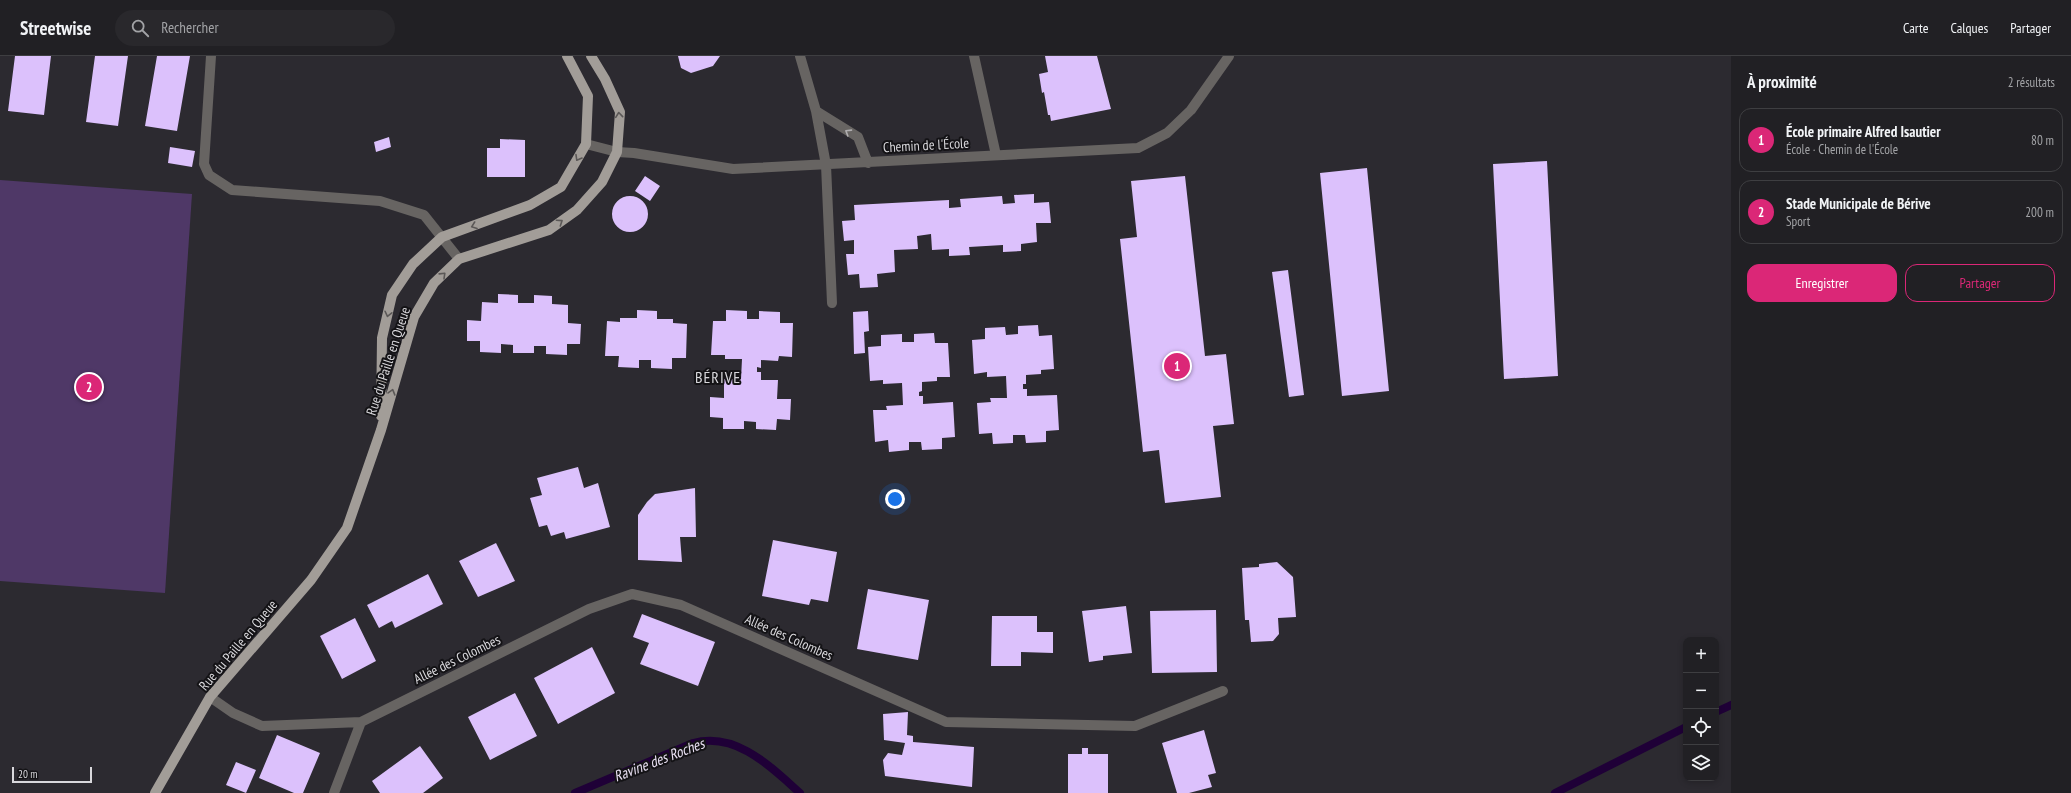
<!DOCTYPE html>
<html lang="fr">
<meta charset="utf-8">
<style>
:root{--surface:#212024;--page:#29282c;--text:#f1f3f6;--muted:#a2a3a6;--line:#3e3e41;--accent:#db2777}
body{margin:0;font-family:"PT Sans Narrow",sans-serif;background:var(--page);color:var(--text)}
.controls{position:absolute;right:12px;bottom:12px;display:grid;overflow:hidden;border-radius:8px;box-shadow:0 2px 6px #0003}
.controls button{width:36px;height:36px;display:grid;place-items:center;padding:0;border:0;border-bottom:1px solid var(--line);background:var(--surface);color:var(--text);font:20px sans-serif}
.scale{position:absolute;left:12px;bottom:10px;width:80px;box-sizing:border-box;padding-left:4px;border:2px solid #d9d8dc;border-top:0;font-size:11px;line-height:14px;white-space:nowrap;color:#d9d8dc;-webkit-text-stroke:3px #141316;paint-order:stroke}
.you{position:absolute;left:895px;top:443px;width:14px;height:14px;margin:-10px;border:3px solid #fff;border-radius:50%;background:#1a73e8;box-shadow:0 0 0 6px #1a73e833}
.badge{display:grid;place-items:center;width:26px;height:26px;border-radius:50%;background:var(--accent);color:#fff;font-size:13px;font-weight:700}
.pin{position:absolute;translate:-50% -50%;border:2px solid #fff;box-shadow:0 1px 4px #0006}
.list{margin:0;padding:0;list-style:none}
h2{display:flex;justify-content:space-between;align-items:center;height:52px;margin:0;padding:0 16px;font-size:17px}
h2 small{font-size:13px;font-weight:400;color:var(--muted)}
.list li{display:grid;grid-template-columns:26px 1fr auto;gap:12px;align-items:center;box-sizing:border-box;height:64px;margin:0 8px 8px;padding:0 8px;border:1px solid var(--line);border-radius:12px}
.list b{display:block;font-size:15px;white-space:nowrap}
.list p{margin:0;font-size:13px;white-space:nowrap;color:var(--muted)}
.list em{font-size:13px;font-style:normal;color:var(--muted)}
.actions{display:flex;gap:8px;padding:12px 16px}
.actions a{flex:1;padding:9px 0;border:1px solid var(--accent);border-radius:12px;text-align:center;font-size:14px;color:var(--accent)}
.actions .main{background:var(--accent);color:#fff}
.icon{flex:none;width:22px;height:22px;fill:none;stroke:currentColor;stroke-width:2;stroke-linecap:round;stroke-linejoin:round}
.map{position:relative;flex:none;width:1731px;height:737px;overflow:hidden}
header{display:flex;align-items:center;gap:24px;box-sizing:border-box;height:56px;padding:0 20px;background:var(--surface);border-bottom:1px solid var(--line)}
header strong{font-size:19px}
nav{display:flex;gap:22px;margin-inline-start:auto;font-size:14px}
.search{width:280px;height:36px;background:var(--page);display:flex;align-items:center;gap:10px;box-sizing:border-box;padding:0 14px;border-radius:22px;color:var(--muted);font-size:15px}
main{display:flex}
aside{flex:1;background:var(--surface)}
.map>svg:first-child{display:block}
.green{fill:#4f3867}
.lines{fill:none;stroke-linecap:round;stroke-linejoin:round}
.stream{stroke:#1f0037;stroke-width:8}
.building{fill:#dcc1fc}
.minor{stroke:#676462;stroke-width:10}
.major{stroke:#a29d98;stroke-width:10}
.oneway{stroke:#5b5857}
.oneway2{stroke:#b1afb1}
.labels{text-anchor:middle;stroke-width:4;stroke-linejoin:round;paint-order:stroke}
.street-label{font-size:14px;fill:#d9d8dc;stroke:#141316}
.water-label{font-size:15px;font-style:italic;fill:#e9e0f3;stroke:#141316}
.quarter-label{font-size:16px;letter-spacing:1px;fill:#d9d8dc;stroke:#141316}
</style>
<header>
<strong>Streetwise</strong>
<div class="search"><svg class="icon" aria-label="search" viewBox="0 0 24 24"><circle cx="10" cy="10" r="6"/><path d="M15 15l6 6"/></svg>Rechercher</div>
<nav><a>Carte</a><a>Calques</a><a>Partager</a></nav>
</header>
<main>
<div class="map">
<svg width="1731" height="737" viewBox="0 0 1731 737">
<rect width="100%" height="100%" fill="#2c2a30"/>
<path class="green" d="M0,124L192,138L165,537L0,525Z"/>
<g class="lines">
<path class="stream" d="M1716,656L1731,649
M575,737L693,687C736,675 771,711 800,737
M1555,737L1686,671"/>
</g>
<path class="building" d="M15,0H51L44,59L8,55Z
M95,0H128L118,70L86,66Z
M157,0H190L177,75L145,70Z
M678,0H720L713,10L691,17L681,12Z
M1045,0H1097L1111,53L1051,65L1050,59H1048L1044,36L1042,37L1039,18L1048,16Z
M389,81L391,91L376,96L374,86Z
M500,83L525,84V121H487V92H500Z
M170,91L195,95L192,111L168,107Z
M1547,105L1558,320L1504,323L1493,108Z
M1367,112L1389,335L1342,340L1320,117Z
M645,120L660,130L650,145L635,135Z
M1185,120L1205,300L1226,298L1234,368L1213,370L1221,441L1165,447L1159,394L1143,396L1120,183L1137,181L1131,125Z
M1034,138V147L1049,146L1051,167H1036L1037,186L1021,188V195L1003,196V189L969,191L970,199L949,200V193L932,194L931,178L917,180L918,193L894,194L895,216L877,218L878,231L860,232L859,218L848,219L846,198H854V184L844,185L842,165L855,164L854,149L949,144V152L961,151L960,143L1002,140L1003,148L1015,147L1014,139Z
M612 158a18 18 0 1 1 36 0a18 18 0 1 1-36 0Z
M1288,214L1304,339L1289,341L1272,216Z
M498,238L518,239V247H534V239L552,240V248L568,249V267L581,268L580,288H567V299L546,298V290H534V297H513V289L501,288V297L480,296V285H467V264L481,265L482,246L498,247Z
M637,254L657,255V263H673V267L687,268L686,302H672V313L651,312V304H639V312L618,311L619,300H605L607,265L620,266V262H637Z
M726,254L747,255V263H759V255L780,256V267H793L792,301L779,300L778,305L761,304V312L757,311V316H761V324H778L777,343H791L790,364L777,363L776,374L756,373V366L744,365V373H723V362L710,361V341L724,342V323H741L742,303H725V299H711L713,265H726Z
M868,255L869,275L864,276L865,297L854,298L853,256Z
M1038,269L1039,280L1052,279L1054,313L1041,314V318L1026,319V328H1023V333H1027V340L1057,339L1059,374L1046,375V386L1026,387L1025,379H1013V387L993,388L992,377L979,378L977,347L991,346L990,342H1007L1006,320L987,321V316L974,318L972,284L985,283V272L1005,271L1006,279L1018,278V270Z
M934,277L935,287H948L950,321H937V325L922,326V335L919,336V340H923V348L953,346L955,381L942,382V393L922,394L921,386H909V394L889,396L888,384L875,386L873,354H887L886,350L903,349L902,327L883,328V324L870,325L868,291L881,290V279L902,278V286H914V278Z
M578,411L584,432L598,427L610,471L566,483L564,476L551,480L547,469L539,471L530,442L542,439L537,422Z
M695,432L696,481H680L682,506L638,504V459L647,446L655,438Z
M773,484L837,496L828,546L811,543L809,549L762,540Z
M496,487L515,525L478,541L459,505Z
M1277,506L1293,521L1296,561L1278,562L1279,578L1273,585L1251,586L1249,564H1245L1242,512L1259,511V508Z
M428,518L443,548L395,572L392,565L379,572L367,549Z
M868,533L929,544L918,604L857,593Z
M1126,550L1132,597L1103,600V604L1089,606L1082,555Z
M1216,554L1217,616L1152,617L1150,555Z
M642,558L715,586L698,630L640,608L649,587L633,581Z
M992,560H1037V576H1053V597L1021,596V610H991Z
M355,562L376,605L342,623L320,580Z
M592,591L615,637L558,668L534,622Z
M515,637L537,680L490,704L468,661Z
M908,656L907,679L913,680V686L974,691L972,731L885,720L883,704L888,697L902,699L905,687L884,684L883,658Z
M1204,674L1216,717L1208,719L1212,731L1189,737H1177L1162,687Z
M277,679L320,697L303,737H294L259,722Z
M420,690L443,722L423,737H380L372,725Z
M1082,692H1088V698H1108V737H1068V698H1082Z
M236,706L256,714L246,737L226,729Z"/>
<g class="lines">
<path class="minor" d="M211,0L204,108L209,119L232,134L380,145L424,159L459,203
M800,0L816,55L826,109L832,247
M974,0L996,99
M816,55L858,81L868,107
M586,88L617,96L634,97L733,113L1138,92L1167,77L1191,54L1229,0
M210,641L233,657L262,670L361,666L589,553L632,538L681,549L946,666L1135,670L1223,635
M334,737L361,666"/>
<path class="major" d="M381,360L382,282L392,239L413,208L442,181L530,149L561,131L586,88L588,40L567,0
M155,737L210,641L311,524L347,472L381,374L414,261L434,227L459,203L549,174L577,154L602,126L617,96L620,56L605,23L591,0"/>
</g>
<defs><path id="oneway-chevron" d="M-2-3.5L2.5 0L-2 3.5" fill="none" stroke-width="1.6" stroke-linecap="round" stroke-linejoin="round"/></defs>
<g class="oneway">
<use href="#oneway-chevron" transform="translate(619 59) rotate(-96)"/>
<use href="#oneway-chevron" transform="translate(578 102) rotate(120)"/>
<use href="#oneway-chevron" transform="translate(560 166) rotate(-34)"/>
<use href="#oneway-chevron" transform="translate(474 170) rotate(160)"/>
<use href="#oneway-chevron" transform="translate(443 219) rotate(-44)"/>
<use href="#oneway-chevron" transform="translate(388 258) rotate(103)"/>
<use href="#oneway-chevron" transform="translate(392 336) rotate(-74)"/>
</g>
<use class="oneway2" href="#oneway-chevron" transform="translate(848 76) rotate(-148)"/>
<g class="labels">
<g class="street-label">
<text transform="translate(926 89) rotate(-3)" y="5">Chemin de l'École</text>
<text transform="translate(388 305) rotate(-72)" y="5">Rue du Paille en Queue</text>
<text transform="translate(789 581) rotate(24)" y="5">Allée des Colombes</text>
<text transform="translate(238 589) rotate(-50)" y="5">Rue du Paille en Queue</text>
<text transform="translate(457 603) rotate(-26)" y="5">Allée des Colombes</text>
</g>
<g class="water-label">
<text transform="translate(659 704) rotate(-21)" y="5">Ravine des Roches</text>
</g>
<g class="quarter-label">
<text x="718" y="327">BÉRIVE</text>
</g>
</g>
</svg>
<div class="controls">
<button>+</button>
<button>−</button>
<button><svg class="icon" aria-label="locate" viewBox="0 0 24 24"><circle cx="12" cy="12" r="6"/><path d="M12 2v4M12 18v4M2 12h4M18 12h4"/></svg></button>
<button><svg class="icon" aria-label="layers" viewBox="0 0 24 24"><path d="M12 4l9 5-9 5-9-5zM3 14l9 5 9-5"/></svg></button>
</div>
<div class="scale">20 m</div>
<div class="you"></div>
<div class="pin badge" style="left:1177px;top:310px">1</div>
<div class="pin badge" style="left:89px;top:331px">2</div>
</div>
<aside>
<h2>À proximité<small>2 résultats</small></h2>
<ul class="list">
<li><span class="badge">1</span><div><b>École primaire Alfred Isautier</b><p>École · Chemin de l'École</p></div><em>80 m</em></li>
<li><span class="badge">2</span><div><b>Stade Municipale de Bérive</b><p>Sport</p></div><em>200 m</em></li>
</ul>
<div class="actions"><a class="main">Enregistrer</a><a>Partager</a></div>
</aside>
</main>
